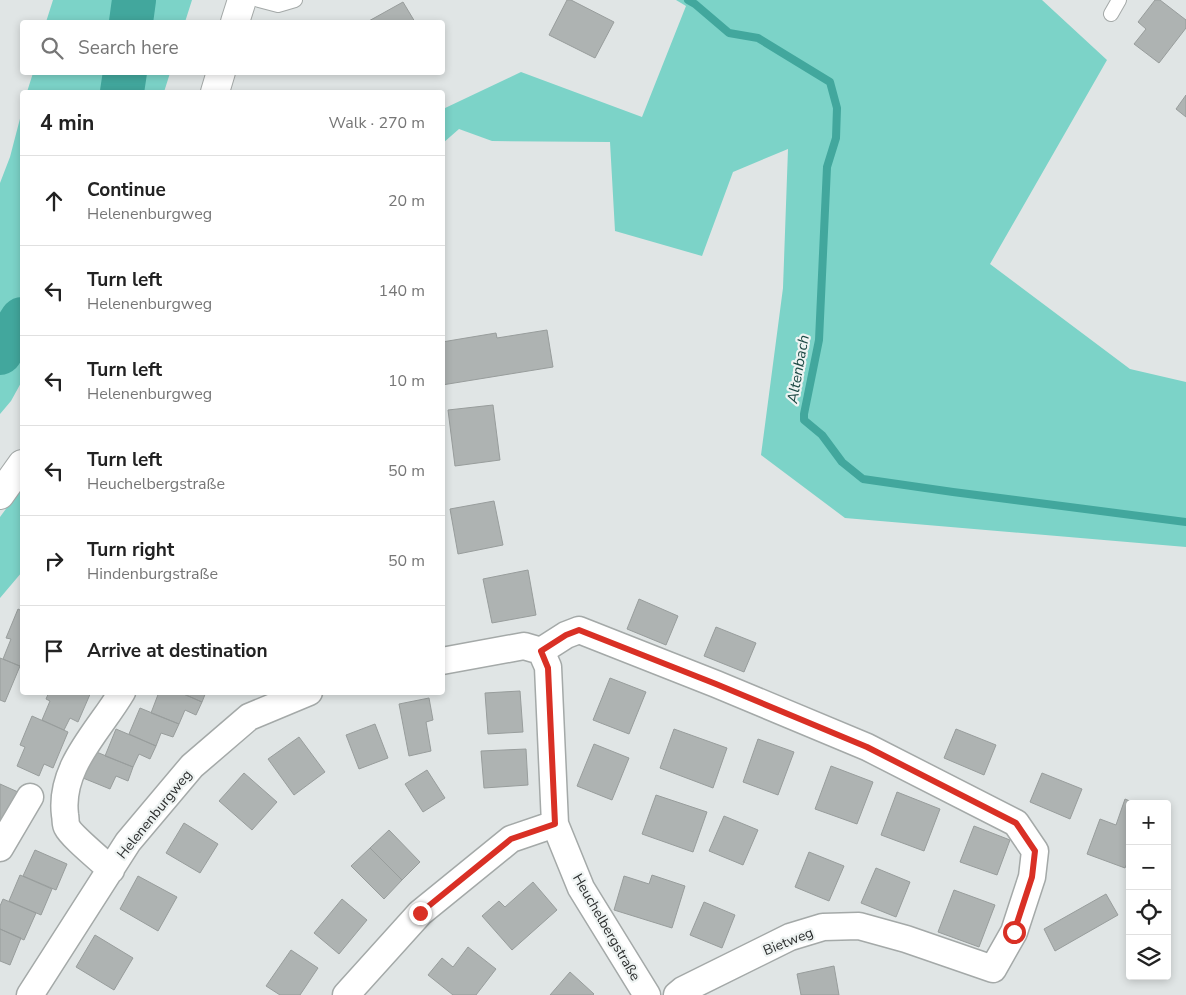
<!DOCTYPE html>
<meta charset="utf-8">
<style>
:root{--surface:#fff;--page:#f2f2f2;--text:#222;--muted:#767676;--line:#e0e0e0}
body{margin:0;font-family:"Nunito Sans",sans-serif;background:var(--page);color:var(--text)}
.controls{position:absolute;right:15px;bottom:15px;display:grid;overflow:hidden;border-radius:5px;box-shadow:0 2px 8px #0003}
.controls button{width:45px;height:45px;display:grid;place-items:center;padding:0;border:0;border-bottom:1px solid var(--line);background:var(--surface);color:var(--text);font:25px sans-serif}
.stop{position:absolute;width:15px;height:15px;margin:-11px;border:4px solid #d93025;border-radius:50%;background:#fff}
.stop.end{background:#d93025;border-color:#fff;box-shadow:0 1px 5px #0008}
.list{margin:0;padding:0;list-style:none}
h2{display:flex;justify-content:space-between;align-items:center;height:65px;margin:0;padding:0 20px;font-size:21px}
h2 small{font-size:16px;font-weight:400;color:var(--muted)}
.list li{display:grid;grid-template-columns:32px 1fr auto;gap:15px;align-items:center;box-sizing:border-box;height:90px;padding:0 20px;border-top:1px solid var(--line)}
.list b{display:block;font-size:19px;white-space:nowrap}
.list p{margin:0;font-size:16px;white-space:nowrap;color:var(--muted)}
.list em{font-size:16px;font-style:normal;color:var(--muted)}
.icon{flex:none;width:28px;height:28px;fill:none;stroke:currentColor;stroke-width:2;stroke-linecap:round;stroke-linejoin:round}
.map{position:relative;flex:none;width:1186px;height:995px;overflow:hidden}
.search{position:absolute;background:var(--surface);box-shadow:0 2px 8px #0003;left:20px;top:20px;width:425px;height:55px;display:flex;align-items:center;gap:12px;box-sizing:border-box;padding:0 18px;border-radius:5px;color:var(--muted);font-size:19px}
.panel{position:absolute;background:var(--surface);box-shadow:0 2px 8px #0003;left:20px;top:90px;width:425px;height:605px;border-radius:5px}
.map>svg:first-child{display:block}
.green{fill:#7cd3c8}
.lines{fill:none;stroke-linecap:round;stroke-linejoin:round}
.stream{stroke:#42a79d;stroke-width:8}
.river{stroke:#42a79d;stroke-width:44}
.building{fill:#aeb3b2;stroke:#989d9c}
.lane-casing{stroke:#a4a9a8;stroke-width:16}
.street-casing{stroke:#a4a9a8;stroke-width:29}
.secondary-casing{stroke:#a4a9a8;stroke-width:30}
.lane{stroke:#fff;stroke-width:14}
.street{stroke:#fff;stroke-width:26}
.secondary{stroke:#fff;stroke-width:28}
.route{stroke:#d93025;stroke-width:6}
.labels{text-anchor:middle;stroke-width:4.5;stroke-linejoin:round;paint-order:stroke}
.street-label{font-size:14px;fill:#2c2e2e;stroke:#eef3f2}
.water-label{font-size:15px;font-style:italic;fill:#1d4a45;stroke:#eef3f2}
</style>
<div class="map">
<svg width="1186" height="995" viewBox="0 0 1186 995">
<rect width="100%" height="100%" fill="#e0e5e5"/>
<path class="green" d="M53,0H192L185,22H46Z
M676,0H1042L1107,60L990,264L1130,369L1186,382V547L845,518L761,455L783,288L788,149L733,172L702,256L615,231L610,142L492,141L459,129L443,143V109L521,72L642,117L686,6Z
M33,73V72L170,73L164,92H27Z
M22,111V381L11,401L0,414V183L10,157Z
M22,487V572L0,598V517Z"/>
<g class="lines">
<path class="stream" d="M134,0H138
M688,0L695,4L729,33L758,38L830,82L837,108L836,138L827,167L819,340L804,414V420L822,435L842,462L863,479L953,492L1186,522"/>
<path class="river" d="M131,22L134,0
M122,92L125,72
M0,353L22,319"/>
</g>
<path class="building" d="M567,0H571L614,22L595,58L549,35Z
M1155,0H1160L1186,20V28L1159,63L1134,44L1146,29L1138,22Z
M403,2L415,22H367Z
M1186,95V117L1176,109Z
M547,330L553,367L442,385V342L496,333L497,338Z
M493,405L500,460L455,466L448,410Z
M494,501L503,545L458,554L450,509Z
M528,570L536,615L492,623L483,579Z
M639,599L678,616L666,645L627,629Z
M18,609L22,611V667L3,659L11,639L6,638Z
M716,627L756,643L744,672L704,656Z
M0,658L20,666L5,702L0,700Z
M610,678L646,692L629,734L593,720Z
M520,691L523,732L488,734L485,693Z
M49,692H91L78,722L70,718L64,730L42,720L50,701L46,699Z
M159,692H179L202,702L196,715L185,710L179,724L151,713Z
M179,692H206L202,702Z
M429,698L433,720L426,722L431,751L409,756L399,704Z
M140,708L179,724L173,737L161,733L156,746L129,734Z
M32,716L68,732L53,768L44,764L39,776L17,766L25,747L20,745Z
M375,724L388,758L359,769L346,735Z
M116,729L156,746L150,759L139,754L133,767L105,756Z
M674,729L727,748L713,788L660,768Z
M956,729L996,745L984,775L944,758Z
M299,737L325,772L294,795L268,759Z
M758,739L794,752L778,795L743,782Z
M594,744L629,758L612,800L577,786Z
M526,749L528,785L484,788L481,751Z
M94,751L133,767L128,781L116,776L110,789L83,778Z
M831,766L873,782L857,824L815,809Z
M427,770L445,798L423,812L405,784Z
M244,773L277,802L252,830L219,801Z
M1042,773L1082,789L1070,819L1030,802Z
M0,784L18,792L0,827Z
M897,792L940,809L924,851L881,835Z
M656,795L707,812L693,852L642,834Z
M1125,799L1137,804H1130V856L1125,868L1087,854L1100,819L1116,825Z
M724,816L758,830L743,865L709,851Z
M184,823L218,844L200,873L166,853Z
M974,826L1010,840L997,875L960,862Z
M389,830L420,862L402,880L370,848Z
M370,848L402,880L384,899L351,866Z
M35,850L67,864L56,890L23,876Z
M809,852L844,866L829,901L795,887Z
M876,868L910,882L896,917L861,903Z
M20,875L52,889L41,915L9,901Z
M652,875L685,886L672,928L614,910L624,876L649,884Z
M138,876L177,897L158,931L120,909Z
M533,882L557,910L512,950L482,916L499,901L505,907Z
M954,890L995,905L979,947L938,932Z
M1106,894L1118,915L1055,951L1044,929Z
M3,899L36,913L24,940L0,929V906Z
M342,899L367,920L339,954L314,933Z
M704,902L735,915L722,948L690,935Z
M0,929L21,938L10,965L0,961Z
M95,935L133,958L114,990L76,967Z
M468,947L496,969L476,995H453L428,975L442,958L453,967Z
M291,950L318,968L300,995H280L266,986Z
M834,966L839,995H801L797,974Z
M570,972L594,994L593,995H550Z"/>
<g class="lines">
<defs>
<path id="lane" d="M259,0L278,5L295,0
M1111,14L1119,0"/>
<path id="street" d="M541,651L566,635L579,630L716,684L867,747L1016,823L1035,851L1032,877L1014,932L993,969L906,939L859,926L823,927L790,937L683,990L677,995
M541,651L548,667L555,824L581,888L647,995
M442,661L524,646L541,651
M0,848L30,797
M111,870C102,861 71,836 67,827C65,824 66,819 65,815C59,767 99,731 122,692
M30,995L128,842L192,766L249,717L309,692
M346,995L420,913L511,839L555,824"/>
<path id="secondary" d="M235,22L242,0
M215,92L221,72
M0,495L22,464"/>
</defs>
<use href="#lane" class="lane-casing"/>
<use href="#street" class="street-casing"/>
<use href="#secondary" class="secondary-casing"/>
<use href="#lane" class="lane"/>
<use href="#street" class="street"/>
<use href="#secondary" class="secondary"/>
</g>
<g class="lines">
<path class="route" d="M420,913L511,839L555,824L548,668L541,651L566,635L579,630L716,684L867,747L1016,823L1035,851L1032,877L1014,932"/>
</g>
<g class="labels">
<g class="street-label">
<text transform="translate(154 814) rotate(-51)" y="5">Helenenburgweg</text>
<text transform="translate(607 927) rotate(60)" y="5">Heuchelbergstraße</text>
<text transform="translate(788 941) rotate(-22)" y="5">Bietweg</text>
</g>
<g class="water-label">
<text transform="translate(798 369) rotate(-80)" y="5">Altenbach</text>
</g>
</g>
</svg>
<div class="controls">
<button>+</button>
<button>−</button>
<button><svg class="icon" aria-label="locate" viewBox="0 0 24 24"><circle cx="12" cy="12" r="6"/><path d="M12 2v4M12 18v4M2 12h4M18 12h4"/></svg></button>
<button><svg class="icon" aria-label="layers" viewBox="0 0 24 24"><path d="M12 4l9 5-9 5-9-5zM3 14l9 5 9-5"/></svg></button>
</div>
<div class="stop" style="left:1014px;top:932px"></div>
<div class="stop end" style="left:420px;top:913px"></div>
<div class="search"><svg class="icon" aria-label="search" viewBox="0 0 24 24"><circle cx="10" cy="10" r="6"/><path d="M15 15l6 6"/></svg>Search here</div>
<section class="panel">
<h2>4 min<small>Walk · 270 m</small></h2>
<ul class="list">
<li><svg class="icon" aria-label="ahead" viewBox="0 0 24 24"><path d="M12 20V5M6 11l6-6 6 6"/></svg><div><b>Continue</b><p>Helenenburgweg</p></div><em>20 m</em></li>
<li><svg class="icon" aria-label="left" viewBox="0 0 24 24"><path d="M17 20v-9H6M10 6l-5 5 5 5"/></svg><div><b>Turn left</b><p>Helenenburgweg</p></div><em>140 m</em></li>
<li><svg class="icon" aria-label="left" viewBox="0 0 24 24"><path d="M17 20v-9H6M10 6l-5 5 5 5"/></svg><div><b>Turn left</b><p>Helenenburgweg</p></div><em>10 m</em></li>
<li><svg class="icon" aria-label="left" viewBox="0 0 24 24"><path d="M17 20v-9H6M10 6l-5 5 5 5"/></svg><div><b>Turn left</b><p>Heuchelbergstraße</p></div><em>50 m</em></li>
<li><svg class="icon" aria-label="right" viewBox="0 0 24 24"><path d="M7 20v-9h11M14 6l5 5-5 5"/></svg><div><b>Turn right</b><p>Hindenburgstraße</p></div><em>50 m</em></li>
<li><svg class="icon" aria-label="arrive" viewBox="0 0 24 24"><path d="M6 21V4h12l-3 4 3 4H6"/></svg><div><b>Arrive at destination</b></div></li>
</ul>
</section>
</div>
